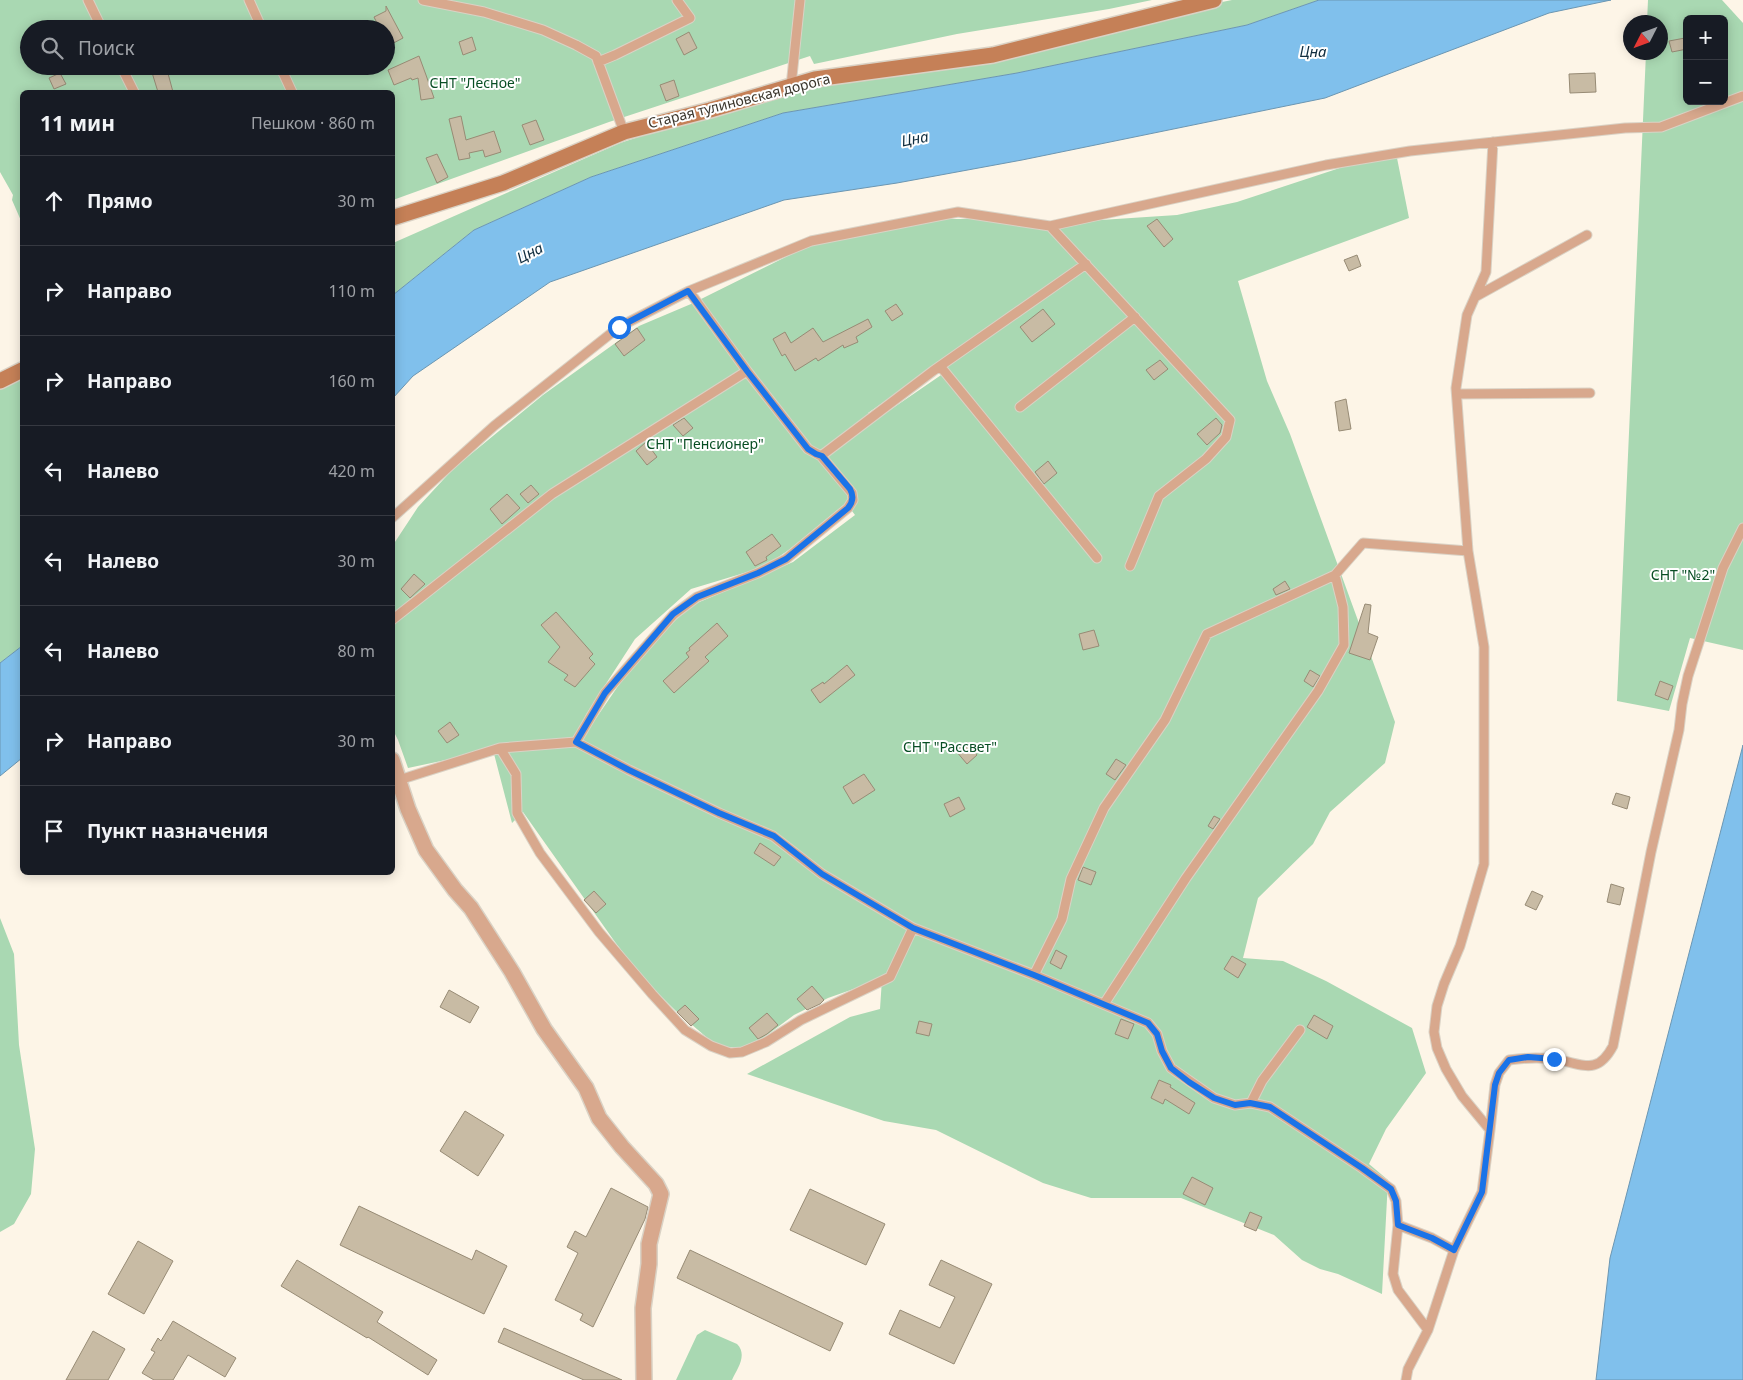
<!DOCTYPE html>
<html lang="ru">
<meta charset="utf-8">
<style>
:root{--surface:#171b24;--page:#20242c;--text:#f1f3f6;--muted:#9ea1a6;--line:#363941}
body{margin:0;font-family:"Noto Sans",sans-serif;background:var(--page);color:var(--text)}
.controls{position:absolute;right:15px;top:15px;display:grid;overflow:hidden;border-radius:8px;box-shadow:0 2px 12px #0003}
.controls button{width:45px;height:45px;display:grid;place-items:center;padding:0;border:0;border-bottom:1px solid var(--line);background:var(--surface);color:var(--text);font:25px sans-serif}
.compass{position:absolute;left:1623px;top:15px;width:45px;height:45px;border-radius:50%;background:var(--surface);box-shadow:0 2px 12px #0003;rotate:228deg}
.stop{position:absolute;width:15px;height:15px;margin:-11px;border:4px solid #1a73e8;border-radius:50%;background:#fff}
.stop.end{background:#1a73e8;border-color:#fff;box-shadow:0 1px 5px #0008}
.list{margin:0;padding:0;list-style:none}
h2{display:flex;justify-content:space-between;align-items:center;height:65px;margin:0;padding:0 20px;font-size:21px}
h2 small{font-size:16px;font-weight:400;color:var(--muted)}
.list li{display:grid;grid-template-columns:32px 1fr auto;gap:15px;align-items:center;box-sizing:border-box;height:90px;padding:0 20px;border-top:1px solid var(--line)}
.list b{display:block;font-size:19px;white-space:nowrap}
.list em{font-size:16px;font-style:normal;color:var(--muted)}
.icon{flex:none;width:28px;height:28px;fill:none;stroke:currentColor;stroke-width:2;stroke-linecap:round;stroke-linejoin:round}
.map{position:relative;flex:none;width:1743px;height:1380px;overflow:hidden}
.search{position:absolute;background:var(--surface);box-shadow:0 2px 12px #0003;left:20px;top:20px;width:375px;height:55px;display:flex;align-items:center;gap:12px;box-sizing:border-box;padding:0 18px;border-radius:28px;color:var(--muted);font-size:19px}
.panel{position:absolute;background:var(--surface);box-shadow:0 2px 12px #0003;left:20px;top:90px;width:375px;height:785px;border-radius:8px}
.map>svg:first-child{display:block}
.green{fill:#a9d8b2;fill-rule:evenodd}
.water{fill:#80c0ec;stroke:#6b96b2}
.building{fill:#c8bba4;stroke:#978b75}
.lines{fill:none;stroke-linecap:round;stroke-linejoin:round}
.lane-casing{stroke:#dad2c5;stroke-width:11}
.street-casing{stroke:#dad2c5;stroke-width:18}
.secondary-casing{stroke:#dad2c5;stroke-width:18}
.lane{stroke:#d8a88d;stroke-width:9}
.street{stroke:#d8a88d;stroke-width:15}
.secondary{stroke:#c58057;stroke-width:15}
.route{stroke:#1a73e8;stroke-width:6}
.labels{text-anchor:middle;stroke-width:4;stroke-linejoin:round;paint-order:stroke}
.park-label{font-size:14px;fill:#084e24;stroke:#fff}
.street-label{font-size:14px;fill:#3a352c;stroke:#fff}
.water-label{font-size:15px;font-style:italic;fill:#102d3f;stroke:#fff}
</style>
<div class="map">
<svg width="1743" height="1380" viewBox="0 0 1743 1380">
<rect width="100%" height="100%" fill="#fdf5e7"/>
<path class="green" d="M0,0H1152L1109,9L957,34L814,64L810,56L609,122L393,200L392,92H22V223L12,200L13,195L0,172ZM29,29H386V66H29Z
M1232,0H1319L1247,25L1017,73L783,113L591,177L474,230L393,295V243L620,143L771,94Z
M1648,0H1722L1743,23V650L1690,638L1669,711L1617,701L1646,53L1660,52V22H1647ZM1687,19H1724V101H1687Z
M1397,158L1409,218L1238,281L1267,381L1290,434L1395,722L1385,763L1330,812L1313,844L1258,898L1243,958L1283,961L1326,981L1412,1028L1426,1073L1386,1129L1369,1164L1388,1180L1382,1294L1338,1274L1320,1269L1302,1260L1274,1235L1181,1198H1091L1043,1183L936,1130L884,1121L747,1074L850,1017L880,1009L882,979L828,998L794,1015L759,1041L742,1048L726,1047L712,1042L676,1011L645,981L615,942L523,812L512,823L493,750L408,768L398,740L393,730V545L418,507L454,468L543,395L639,326L691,304L826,237L937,219H1035L1041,226L1055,223L1177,215L1237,202L1364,160ZM941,362L947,371L874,421L868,413ZM846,503L855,515L793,562L690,606L648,647L631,667L586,733L576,734L587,713L635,639L691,589L764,567L790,549Z
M22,377V646L0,663V386Z
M0,918L14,954L19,1045L35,1149L31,1194L14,1224L0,1232Z
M705,1330L737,1344C748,1355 737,1369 732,1380H676L697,1335Z"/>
<path class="water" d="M1319,0H1611L1549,13L1325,98L1022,160L897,183L784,200L550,282L413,376L393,398V295L474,230L591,177L783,113L1017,73L1247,25Z
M22,646V758L0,776V663Z
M1743,745V1380H1596L1610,1258Z"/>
<path class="building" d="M386,6L403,38L386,47V29H380L374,17L386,11Z
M689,32L697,48L684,55L676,39Z
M472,37L476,50L463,55L459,42Z
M1685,38L1687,49L1672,52L1669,41Z
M419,56L426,75L434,98L421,100L418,78L412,80L411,78L394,85L388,70Z
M150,66H166L173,92H158Z
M60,73L66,84L54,89L49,78Z
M1595,73L1596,92L1570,93L1569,74Z
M674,80L679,96L666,101L660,85Z
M461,116L466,140L494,131L501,152L485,157L483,150L469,153L470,158L459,160L449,119Z
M536,120L544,140L530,145L522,125Z
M437,154L448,177L437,183L426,158Z
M1157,219L1173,239L1164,247L1147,226Z
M1357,255L1361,266L1349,271L1344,260Z
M896,304L903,314L892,321L885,311Z
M1043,309L1055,324L1032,342L1020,327Z
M868,319L872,327L856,337L858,342L844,348L843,345L818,361L816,358L795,371L785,354L782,356L773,339L785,332L791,343L813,328L823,342Z
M637,328L645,340L624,356L615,344Z
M1160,360L1168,369L1154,380L1146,370Z
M1346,399L1351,429L1339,431L1335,402Z
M684,418L693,428L683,436L673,425Z
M1216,418L1222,425L1220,433L1207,445L1197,434Z
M646,442L657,457L647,465L636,451Z
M1048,461L1057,473L1044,484L1035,472Z
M531,485L539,494L528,503L520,494Z
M507,494L520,508L502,524L490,509Z
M772,534L781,546L766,557L767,560L755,566L746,552Z
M414,574L425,584L410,598L401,589Z
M1285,581L1290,589L1276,595L1273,589Z
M1365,604L1371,605L1368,633L1378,637L1370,660L1349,653Z
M556,612L593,654L589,658L595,664L575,687L564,680L568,675L548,662L560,647L541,625Z
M717,623L728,636L705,657L709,661L674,693L663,681L689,657L686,653L690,650L689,648Z
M1094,630L1099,646L1083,650L1079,634Z
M847,665L855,675L820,703L811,690L823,682L824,684Z
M1310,670L1320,676L1313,687L1304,681Z
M1660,681L1673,686L1668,700L1655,695Z
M450,722L459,735L447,743L438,731Z
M967,742L977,755L967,764L956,751Z
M1116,759L1126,765L1115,780L1106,774Z
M864,774L875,790L853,804L843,787Z
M1616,793L1630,797L1627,809L1612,804Z
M959,797L965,809L950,817L944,804Z
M1214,816L1220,819L1213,829L1208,826Z
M760,843L781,857L774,866L754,853Z
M1083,867L1096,872L1091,885L1078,880Z
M1611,884L1624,888L1620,905L1607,902Z
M594,891L606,904L596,913L584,900Z
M1532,891L1543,896L1536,910L1525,905Z
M1056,950L1067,956L1061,969L1050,963Z
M1232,956L1246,964L1238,978L1224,969Z
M812,986L824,1000L820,1004L807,1010L797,999Z
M449,990L479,1007L470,1023L440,1007Z
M685,1005L699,1019L691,1026L677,1012Z
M767,1013L778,1025L767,1034L758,1039L749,1028Z
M1314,1015L1333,1026L1327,1039L1307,1027Z
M1121,1019L1134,1024L1128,1039L1115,1034Z
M919,1021L932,1024L929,1036L916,1033Z
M1159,1080L1171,1085L1170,1087L1195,1103L1189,1114L1165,1099L1163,1104L1151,1098Z
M465,1111L504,1135L478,1176L440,1151Z
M1192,1177L1213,1188L1205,1205L1183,1194Z
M611,1188L648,1207L645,1219L593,1327L580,1320L583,1314L555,1300L578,1253L567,1247L575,1231L586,1237Z
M810,1189L885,1224L866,1265L790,1230Z
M359,1206L472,1260L476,1250L507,1266L484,1314L340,1245Z
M1250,1212L1262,1217L1256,1231L1244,1226Z
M138,1241L173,1261L144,1314L108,1294Z
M690,1250L843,1323L830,1351L677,1278Z
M297,1260L383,1312L377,1322L437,1360L428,1375L368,1337L367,1338L281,1286Z
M941,1260L992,1284L954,1364L889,1334L900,1310L940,1328L955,1297L929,1285Z
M173,1321L236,1358L225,1377L188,1355L173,1380H154L142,1373L155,1352L151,1350L158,1338L161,1341Z
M504,1328L622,1380H584L498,1342Z
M93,1331L125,1349L108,1380H66Z"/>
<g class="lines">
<defs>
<path id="lane" d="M88,0L102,29
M249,0L262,29
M423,0L484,12L543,30L576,45L596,56L624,132
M598,62L615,55L690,18L677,0
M121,66L134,92
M280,66L292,92
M791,86L800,0
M1050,226L1326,165L1410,151L1625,128L1661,127L1743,96
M689,291L747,371
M1475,297L1587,235
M940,366L1097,558
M1457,394L1590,393
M1020,407L1135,317
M392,518L494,426L619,327L689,291L811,241L958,212L1050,226L1230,420L1226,437L1206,459L1159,496L1130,566
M392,620L552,494L747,371L808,449L821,456L933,371L1086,264
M576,742L629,770L719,813L773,836L822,874L913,928L1034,975L1148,1023L1157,1034L1162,1051L1171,1068L1214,1098L1235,1105L1251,1103L1262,1081L1300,1030
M500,748L516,774L517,813L540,853L599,932L652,994L685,1030L711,1046L730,1053L742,1052L766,1042L801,1020L890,977L913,928
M399,780L500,748L576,742L605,693L673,615L697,597L758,573L786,559L848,508L853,500L852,493L821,456
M1034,975L1062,919L1071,879L1104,808L1165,720L1207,634L1335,575L1363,543L1468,551
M1104,1004L1186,878L1318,691L1344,645L1343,607L1335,575
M1251,1103L1270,1107L1362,1168L1391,1189L1396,1201L1398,1225L1393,1274L1398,1290L1428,1330
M1490,1130L1495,1085L1499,1073L1509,1060C1524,1058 1537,1057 1552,1059C1581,1062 1596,1078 1613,1046L1651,852L1679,730L1682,704L1688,676L1723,568L1743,528
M1398,1225L1432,1238L1454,1250
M1406,1380L1408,1369L1428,1330L1454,1250L1482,1192L1490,1130L1462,1096L1446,1069L1437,1048L1434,1032L1437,1006L1444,984L1460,946L1484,864V647L1468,551L1456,388L1467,315L1486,272L1493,142"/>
<path id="street" d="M392,760L408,809L426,850L455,890L471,908L512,972L544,1029L586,1088L599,1118L622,1147L656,1184L661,1194L649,1244V1264L643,1308L644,1380"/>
<path id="secondary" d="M392,218L503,183L624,132L710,110L815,79L993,55L1214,0
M0,381L22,370"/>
</defs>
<use href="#lane" class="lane-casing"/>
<use href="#street" class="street-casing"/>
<use href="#secondary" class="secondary-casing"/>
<use href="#lane" class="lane"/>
<use href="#street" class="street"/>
<use href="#secondary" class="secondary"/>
</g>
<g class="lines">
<path class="route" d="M619,327L688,291L747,371L808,449L816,454L822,456L850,489C854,496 853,502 848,508L786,559L758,573L697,597L673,614L605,693L576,742L629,770L719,813L774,836L822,874L913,928L1034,975L1148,1023L1157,1034L1162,1051L1171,1068L1189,1082L1214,1098L1235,1105L1250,1103L1270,1107L1362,1168L1391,1189L1396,1201L1398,1225L1432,1238L1454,1250L1482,1192L1495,1085L1499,1073L1509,1060L1528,1057L1554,1059"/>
</g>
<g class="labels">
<g class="park-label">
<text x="475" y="88">СНТ "Лесное"</text>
<text x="705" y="449">СНТ "Пенсионер"</text>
<text x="1683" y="580">СНТ "№2"</text>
<text x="950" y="752">СНТ "Рассвет"</text>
</g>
<g class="street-label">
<text transform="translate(739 101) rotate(-14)" y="5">Старая тулиновская дорога</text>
</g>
<g class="water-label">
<text x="1313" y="57">Цна</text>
<text transform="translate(915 139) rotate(-11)" y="5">Цна</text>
<text transform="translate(530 253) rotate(-27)" y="5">Цна</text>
</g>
</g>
</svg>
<div class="controls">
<button>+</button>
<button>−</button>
</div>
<svg class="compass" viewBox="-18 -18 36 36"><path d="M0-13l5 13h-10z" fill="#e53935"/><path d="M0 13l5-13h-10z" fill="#9ea1a6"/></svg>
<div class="stop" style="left:619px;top:327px"></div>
<div class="stop end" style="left:1554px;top:1059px"></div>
<div class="search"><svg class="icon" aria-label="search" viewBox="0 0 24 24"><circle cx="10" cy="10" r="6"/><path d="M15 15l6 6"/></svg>Поиск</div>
<section class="panel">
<h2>11 мин<small>Пешком · 860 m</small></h2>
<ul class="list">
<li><svg class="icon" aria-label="ahead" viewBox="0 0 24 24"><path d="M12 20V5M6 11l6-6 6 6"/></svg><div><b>Прямо</b></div><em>30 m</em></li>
<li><svg class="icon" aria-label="right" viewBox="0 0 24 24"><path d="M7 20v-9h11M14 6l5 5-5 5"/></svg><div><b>Направо</b></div><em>110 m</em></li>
<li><svg class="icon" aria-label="right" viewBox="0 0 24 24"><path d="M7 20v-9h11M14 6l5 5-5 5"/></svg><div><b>Направо</b></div><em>160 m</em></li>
<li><svg class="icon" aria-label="left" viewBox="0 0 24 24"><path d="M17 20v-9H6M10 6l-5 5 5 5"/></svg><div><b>Налево</b></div><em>420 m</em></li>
<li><svg class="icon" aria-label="left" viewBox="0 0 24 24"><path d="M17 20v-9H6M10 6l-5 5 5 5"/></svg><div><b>Налево</b></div><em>30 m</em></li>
<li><svg class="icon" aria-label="left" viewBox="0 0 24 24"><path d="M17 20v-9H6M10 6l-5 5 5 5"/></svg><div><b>Налево</b></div><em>80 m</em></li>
<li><svg class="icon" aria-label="right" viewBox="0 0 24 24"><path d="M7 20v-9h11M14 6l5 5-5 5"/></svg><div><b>Направо</b></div><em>30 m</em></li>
<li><svg class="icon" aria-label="arrive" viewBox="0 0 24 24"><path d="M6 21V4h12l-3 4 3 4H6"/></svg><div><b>Пункт назначения</b></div></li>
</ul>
</section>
</div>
